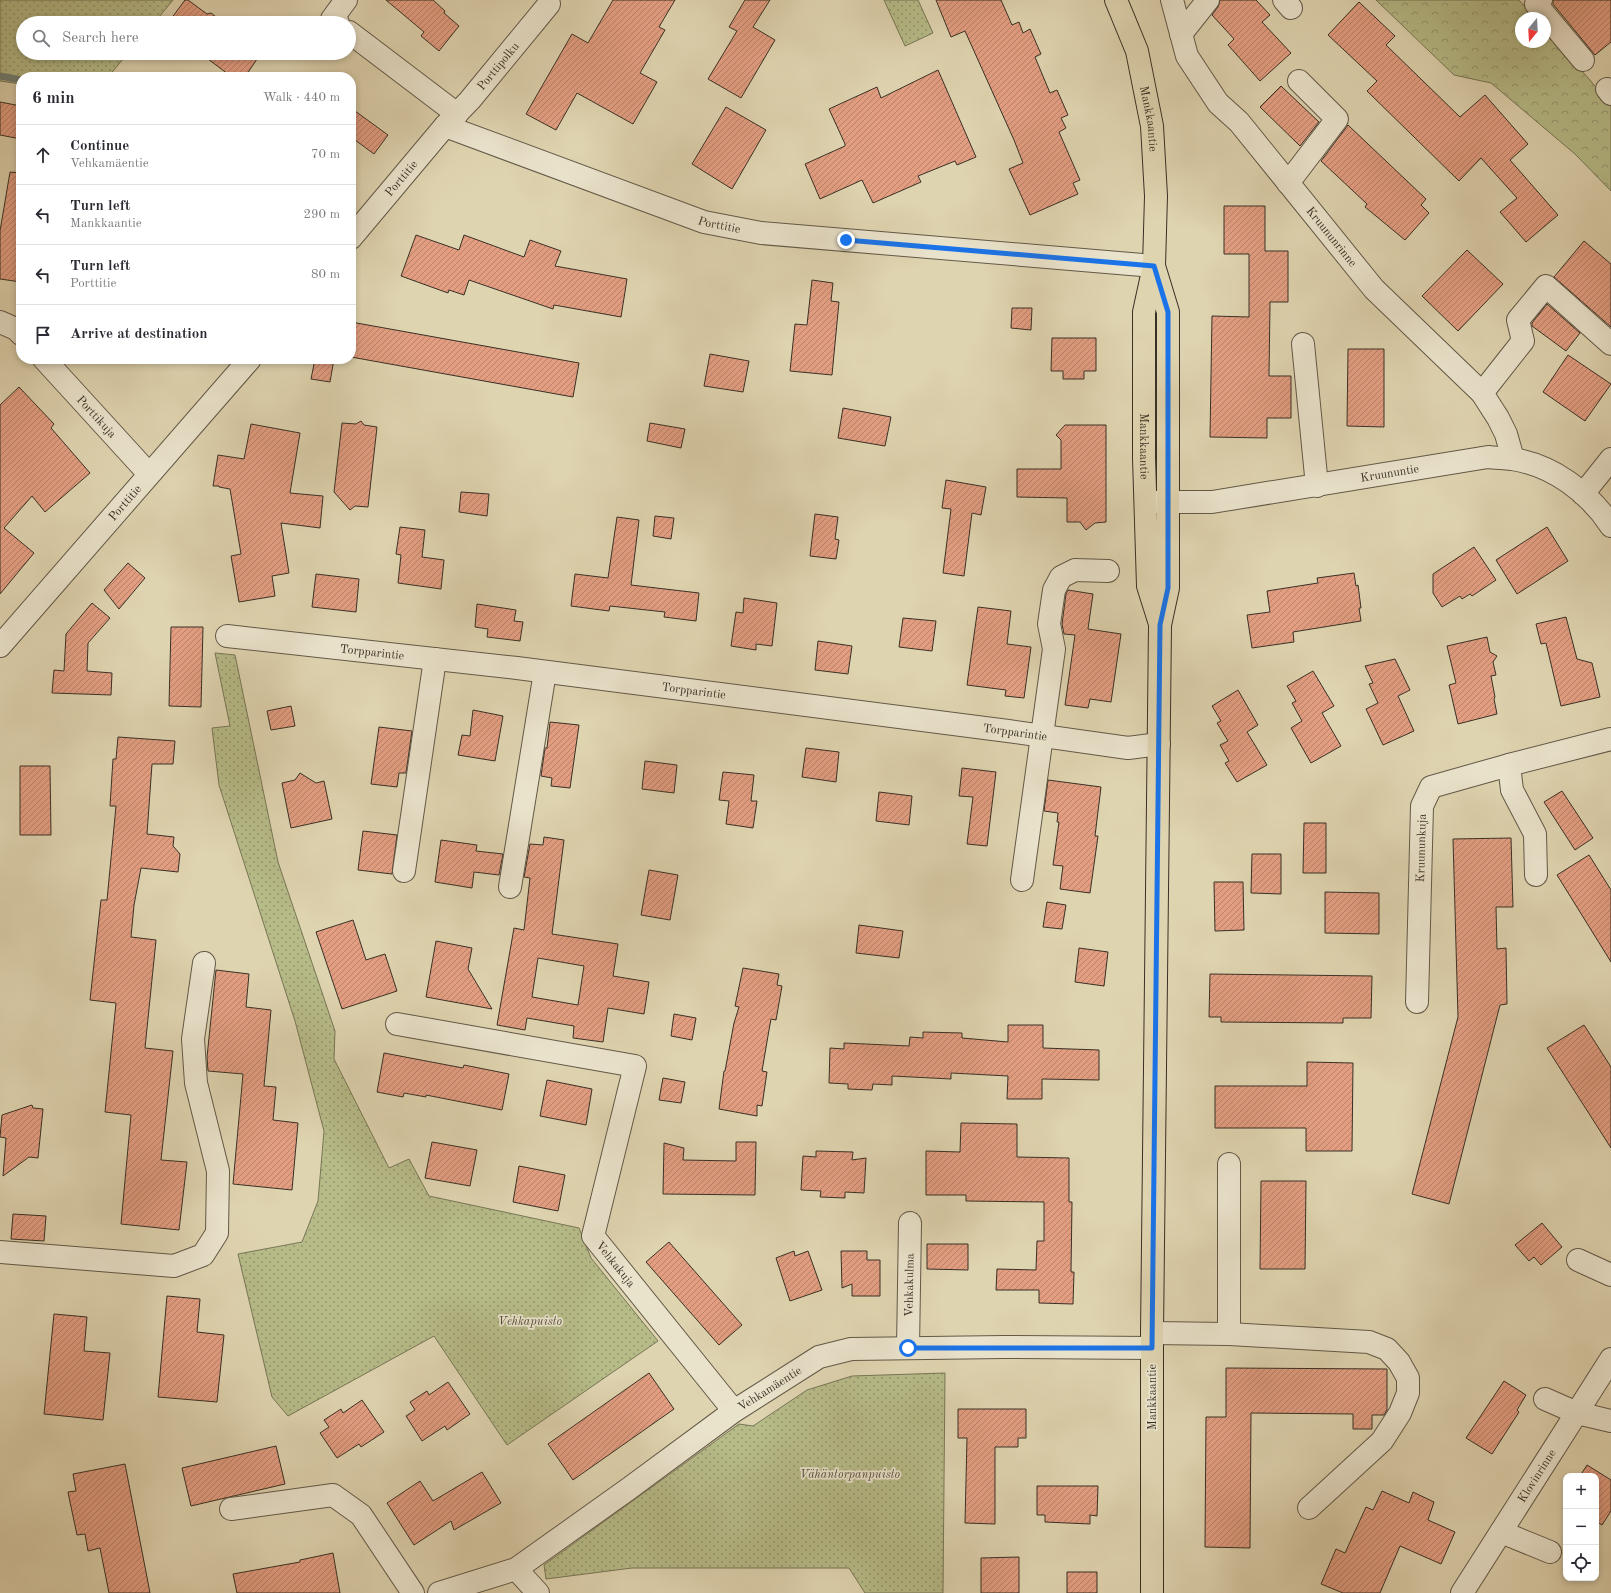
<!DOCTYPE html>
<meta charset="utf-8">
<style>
:root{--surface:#fff;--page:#f2f2f3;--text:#2b2b33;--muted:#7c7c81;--line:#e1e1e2}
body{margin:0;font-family:"Old Standard TT",serif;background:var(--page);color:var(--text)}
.controls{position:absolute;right:12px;bottom:12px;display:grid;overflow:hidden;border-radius:8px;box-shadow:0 2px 6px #0003}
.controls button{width:36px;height:36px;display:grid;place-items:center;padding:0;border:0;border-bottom:1px solid var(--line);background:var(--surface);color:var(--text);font:20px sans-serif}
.compass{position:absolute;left:1515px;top:12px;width:36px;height:36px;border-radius:50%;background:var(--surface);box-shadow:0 2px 6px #0003;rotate:198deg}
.stop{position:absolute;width:12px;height:12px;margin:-9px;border:3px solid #1a73e8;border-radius:50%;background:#fff}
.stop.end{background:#1a73e8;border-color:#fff;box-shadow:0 1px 4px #0008}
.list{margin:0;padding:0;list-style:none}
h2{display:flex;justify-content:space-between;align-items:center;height:52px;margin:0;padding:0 16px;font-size:17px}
h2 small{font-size:13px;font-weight:400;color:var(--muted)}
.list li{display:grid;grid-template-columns:26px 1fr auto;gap:12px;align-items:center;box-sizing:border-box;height:60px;padding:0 16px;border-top:1px solid var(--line)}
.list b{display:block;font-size:15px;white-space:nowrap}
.list p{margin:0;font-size:13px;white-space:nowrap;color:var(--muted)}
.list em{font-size:13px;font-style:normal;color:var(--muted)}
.icon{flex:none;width:22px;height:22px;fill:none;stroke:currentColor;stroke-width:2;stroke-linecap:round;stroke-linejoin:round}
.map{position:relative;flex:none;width:1611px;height:1593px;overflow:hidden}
.search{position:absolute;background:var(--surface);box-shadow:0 2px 6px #0003;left:16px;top:16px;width:340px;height:44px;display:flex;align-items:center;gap:10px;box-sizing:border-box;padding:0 14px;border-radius:22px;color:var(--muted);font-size:15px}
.panel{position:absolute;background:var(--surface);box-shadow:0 2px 6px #0003;left:16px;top:72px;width:340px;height:292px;border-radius:16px}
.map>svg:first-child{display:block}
.forest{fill:url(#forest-crowns);stroke:#787656}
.park{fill:url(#park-dots);stroke:#787656}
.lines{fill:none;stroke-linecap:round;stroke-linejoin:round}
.stream{stroke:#708179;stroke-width:7}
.building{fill:url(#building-hatch);stroke:#393025;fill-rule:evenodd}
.minor-casing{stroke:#625948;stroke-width:24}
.major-casing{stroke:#393025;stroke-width:24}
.minor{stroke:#eae3cc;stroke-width:22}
.major{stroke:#dfd4b0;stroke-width:22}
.route{stroke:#1a73e8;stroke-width:5}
.labels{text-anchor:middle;stroke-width:3.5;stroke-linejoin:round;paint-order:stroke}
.street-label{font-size:12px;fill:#393025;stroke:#eae3cc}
.park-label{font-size:12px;font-style:italic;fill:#524c39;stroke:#eae3cc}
</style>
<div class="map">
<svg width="1611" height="1593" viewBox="0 0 1611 1593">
<defs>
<pattern id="forest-crowns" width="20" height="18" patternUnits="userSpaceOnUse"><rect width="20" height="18" fill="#b6bb88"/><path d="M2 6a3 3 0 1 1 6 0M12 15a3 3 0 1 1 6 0" fill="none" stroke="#95986f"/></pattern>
<pattern id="park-dots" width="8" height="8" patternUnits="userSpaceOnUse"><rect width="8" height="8" fill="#b6bb88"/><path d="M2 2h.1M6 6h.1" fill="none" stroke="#95986f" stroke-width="1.8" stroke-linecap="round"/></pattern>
<pattern id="building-hatch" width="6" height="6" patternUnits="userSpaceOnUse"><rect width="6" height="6" fill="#e39e82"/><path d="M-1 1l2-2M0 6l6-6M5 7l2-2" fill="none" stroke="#b9816a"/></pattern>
</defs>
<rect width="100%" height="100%" fill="#dfd4b0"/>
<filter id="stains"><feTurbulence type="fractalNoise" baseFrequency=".005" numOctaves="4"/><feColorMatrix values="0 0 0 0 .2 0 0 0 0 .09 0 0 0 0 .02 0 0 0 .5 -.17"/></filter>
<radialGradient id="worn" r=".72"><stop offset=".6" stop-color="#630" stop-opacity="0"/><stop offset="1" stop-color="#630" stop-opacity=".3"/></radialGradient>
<path class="forest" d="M1376,0H1519L1535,18H1521V42H1545V29L1611,104V191L1575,154L1491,83L1454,75Z"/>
<path class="park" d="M0,0H173L154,23H23V53H128L108,77H21V84L0,81Z
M884,0H918L933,33L905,46Z
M215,653L235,655L278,862L335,1031L334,1059L389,1168L409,1159L429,1196L579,1228L591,1258L658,1341L507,1445L434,1336L288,1416L272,1397L238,1254L302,1242L318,1201L324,1131L295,1021L219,785L212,728L230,726Z
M945,1373L943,1593H865L849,1568H632L546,1579L544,1565L739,1424L753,1426L807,1390L852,1376Z"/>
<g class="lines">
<path class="stream" d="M0,76L21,80"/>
</g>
<path class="building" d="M185,0H188L207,14L211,13L224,23H168Z
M386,0H433L445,11L444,13L459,26L439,51L421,36L424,32Z
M613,0H675L659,27L665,30L640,73L657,82L633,124L577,93L556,130L526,114L572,34L588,43Z
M745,0H770L753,27L775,40L741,98L708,79L737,31L729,27Z
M936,0H1001L1012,25L1019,22L1023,33L1030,29L1041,54L1035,57L1050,93L1057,90L1068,115L1061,118L1066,128L1059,132L1080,180L1073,183L1078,194L1030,215L1009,169L1023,163L1014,140L965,31L951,37Z
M1220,0H1256L1270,15L1262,22L1291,53L1260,81L1228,45L1234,39L1212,15L1218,7Z
M1553,0H1611V42L1595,55L1553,4Z
M1359,2L1395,36L1386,45L1460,117L1485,95L1528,144L1510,160L1558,215L1526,242L1500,212L1517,198L1481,158L1459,181L1367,91L1377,81L1328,35Z
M200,53H261L245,77H232Z
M938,70L976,157L957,165L955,161L918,176L921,182L873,203L862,180L820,199L805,164L845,146V144L829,109L877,87L881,98Z
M1281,86L1319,122L1300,146L1260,107Z
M0,102L21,106V139L0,135Z
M726,107L766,130L732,189L692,164Z
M351,108L388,135L374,154L351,137Z
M1348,125L1426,199L1421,205L1429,213L1405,240L1365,207L1367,204L1321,161Z
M10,172L21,173V282L0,279V231Z
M1224,206H1265V251H1288V302H1270L1269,376H1291V418H1267V438L1210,437L1212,316L1249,317V254H1224Z
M416,235L459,250L464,235L524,257L530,240L561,251L555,266L627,279L621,317L554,305L553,309L469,280L464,295L449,290L448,293L401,276Z
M1584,241L1611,264V327L1554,277Z
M1467,250L1503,284L1458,331L1422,296Z
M812,280L833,283L831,301L839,302L832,375L790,371L795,324L807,325Z
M1547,304L1580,333L1566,351L1532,326V323Z
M1012,308H1032L1031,330L1011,328Z
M351,322L579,363L573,397L351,357Z
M1052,338H1096V371H1084V379H1063V371H1051Z
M1348,349H1384V427L1347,426Z
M710,354L749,361L743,392L704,386Z
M1568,355L1611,384L1585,421L1543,392Z
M315,359H334L330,382L311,379Z
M19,387L54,424L51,428L90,473L45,512L32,496L4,528L34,553L0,594V405Z
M843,408L891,417L885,446L838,438Z
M361,421L364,425L377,427L368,507L355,506L350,510L334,492L342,423L356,424Z
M650,423L685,429L681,448L647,441Z
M251,424L300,433L290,493L323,496L320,528L281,523L289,573L272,576L275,596L239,602L231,556L241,554L230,489L219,487V486H213L218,455L244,459Z
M1065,425H1106V522L1095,523L1086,530L1080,522H1067V498L1017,497V469H1061V440L1056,435Z
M946,480L986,487L981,515L972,513L964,576L943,573L951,509L942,508Z
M461,492L489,494L487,516L459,512Z
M815,514L838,517L835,539L839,540L836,559L810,556Z
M655,516L674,518L671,539L653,536Z
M617,517L639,520L631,585L699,593L696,621L664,617L665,612L610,606L609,611L571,606L575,574L608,578Z
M400,527L425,530L422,557L444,560L441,589L398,583L401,555L396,554Z
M1547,527L1568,561L1517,594L1496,560Z
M1474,547L1496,580L1472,596L1470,594L1462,599L1460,596L1442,607L1433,593V574Z
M128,563L145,578L119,609L104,590Z
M1354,573L1356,586L1358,585L1361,608H1359L1361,621L1293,632L1294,642L1252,648L1247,615L1270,612L1267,591L1318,583L1317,578Z
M316,574L359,579L356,612L312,607Z
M1068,590L1093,594L1088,629L1121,634L1111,702L1090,699L1088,708L1065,705L1075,635L1064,634L1062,624L1066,594Z
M744,598L777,603L772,646L756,644V650L731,646L736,612L743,613Z
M92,603L110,618L88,643L87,671L112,673L111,695L52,693L54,670L64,671L66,634Z
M477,604L516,610L514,621L523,622L520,641L487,637L488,629L475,627Z
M978,607L1011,611L1007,644L1031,647L1024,698L1005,696L1006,690L967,685Z
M1566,617L1577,659L1592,663L1600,697L1561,706L1546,643L1541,644L1536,624Z
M903,618L936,621L932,651L899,647Z
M171,627H203L201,707L169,706Z
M1487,637L1490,652L1497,656L1493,662L1496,675L1491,676L1495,697L1494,699L1497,714L1458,724L1449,685L1456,683L1447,646Z
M818,641L852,646L848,674L815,670Z
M1395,659L1410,690L1398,696L1414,731L1383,745L1366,709L1378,703L1369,684L1373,683L1365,666Z
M1313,671L1334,706L1322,713L1341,746L1311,763L1291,728L1302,721L1292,703L1296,701L1287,686Z
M1238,690L1258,725L1247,732L1267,765L1237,782L1225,763L1229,761L1220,745L1228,741L1217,723L1221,721L1212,706Z
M291,706L295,726L271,730L267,711Z
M473,710L503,716L495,761L458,755L462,735L470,736Z
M550,722L579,725L570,788L551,786L552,778L541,776L545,748H547Z
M379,727L412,731L406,773H399L397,787L371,784Z
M118,737L175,741L173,764H152L147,834L174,837L173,846L180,854L178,872L141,868L134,905L131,937L156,940L145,1048L173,1051L161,1160L187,1162L179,1230L121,1224L131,1115L105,1112L116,1003L90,1000L101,900H107L116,806H110L113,759H116Z
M806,748L839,752L836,782L802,777Z
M645,761L677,765L674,793L642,789Z
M20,766H50L51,835H20Z
M962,768L996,772L987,846L967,844L973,797L959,796Z
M723,772L754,775L751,801H757L753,828L726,824L729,801L719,800Z
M300,773L316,783L324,781L332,819L291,828L282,783L295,780Z
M1048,780L1101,787L1095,836H1098L1090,893L1060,889L1063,866L1053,865L1059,822H1057L1058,813L1044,811Z
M1562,791L1593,838L1575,850L1544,802Z
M879,792L912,796L909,825L876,821Z
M1304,823H1326V873H1303Z
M363,831L397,835L392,874L358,870Z
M544,837L564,840L552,934L618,944L613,976L649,982L644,1014L608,1008L603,1042L573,1038L574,1026L527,1018L525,1030L497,1025L514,928L524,930L530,878L524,877L530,844L543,845ZM538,958L584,966L578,1005L532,997Z
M1511,838L1513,907H1496L1497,949L1506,948L1507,1004L1500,1005L1449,1204L1412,1194L1458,1017L1453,839Z
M441,840L477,845L476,851L503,854L499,875L474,872L472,888L435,882Z
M1252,854H1281V894L1251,893Z
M1589,855L1611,890V962L1557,875Z
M649,870L678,875L670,920L641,915Z
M1214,882H1243L1244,930L1215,931Z
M1325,892L1379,893V934L1325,933Z
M1047,902L1066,905L1062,929L1043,927Z
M353,920L366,960L385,954L397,991L342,1009L316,932Z
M859,925L903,931L899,958L856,953Z
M436,941L472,948L468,969L492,1009L426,997Z
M1079,948L1108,952L1104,986L1075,982Z
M743,968L779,974L777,985L782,986L776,1020L771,1019L769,1030L762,1071L767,1072L762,1106L757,1105V1116L719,1109L724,1071H725L734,1023L739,1007L735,1006Z
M216,970L249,974L246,1007L271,1010L264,1086L276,1087L273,1120L298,1123L292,1190L233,1184L243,1074L208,1071L207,1057Z
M1210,974L1372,976L1371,1018H1343V1023L1221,1022V1017H1209Z
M674,1014L696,1018L692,1040L671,1036Z
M1008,1025H1043V1048L1099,1050V1080L1042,1079V1099H1007L1008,1076L951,1073V1079L892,1076V1085L873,1084L872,1090L848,1089V1084L829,1083L830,1048L844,1049V1043L909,1046L910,1037L923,1038V1032L962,1033V1038L1008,1042Z
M1584,1025L1611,1067V1148L1547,1048Z
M384,1053L463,1068L464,1065L509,1074L502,1110L426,1095V1097L404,1093L403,1097L377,1092Z
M1307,1062L1353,1063L1352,1151H1306V1128H1215V1086H1307Z
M663,1078L685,1082L681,1103L659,1100Z
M547,1080L592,1089L586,1125L540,1116Z
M32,1105L33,1108L43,1109L38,1158L29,1157L3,1176L6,1138L0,1137L2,1115Z
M961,1123L1017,1124V1157L1069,1158V1202H1072L1071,1272H1074L1073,1304L1039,1303V1290H996L997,1269L1036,1270L1037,1241H1044V1202L966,1201V1195H926V1151L960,1152Z
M432,1142L477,1150L470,1186L425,1178Z
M736,1142H756L755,1195L663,1194L664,1143L684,1148L683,1160L736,1161Z
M816,1151L853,1152L852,1160L866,1158L864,1193L845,1192V1198L820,1197L821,1191L801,1190L803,1156L816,1157Z
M519,1166L565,1175L558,1211L513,1202Z
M1261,1181H1306L1305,1269H1260Z
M13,1214L46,1216L44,1241L11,1239Z
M1542,1223L1562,1247L1541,1265L1534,1257L1529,1261L1515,1245Z
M669,1242L742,1325L719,1345L646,1262Z
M927,1244H968V1270L927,1269Z
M794,1251L795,1256L808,1251L822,1290L790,1301L776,1258Z
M841,1251H867V1260H880V1296H852V1284L842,1288Z
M167,1296L200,1299L197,1332L224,1335L217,1402L158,1397Z
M54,1314L87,1317L84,1351L110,1353L103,1420L44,1414Z
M1226,1368L1387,1369V1410L1384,1415H1372V1429H1353V1414L1251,1413L1250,1548L1205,1547L1206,1417H1226Z
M649,1373L674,1409L573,1480L548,1444Z
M1504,1381L1526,1395L1517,1410L1519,1412L1492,1454L1466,1438Z
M448,1382L470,1414L447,1430L445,1426L422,1441L406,1416L415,1410L410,1402L427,1391L429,1395Z
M362,1400L384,1432L361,1447L359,1444L337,1458L320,1433L329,1427L324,1420L341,1409L343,1413Z
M958,1409H1026V1438H1018V1447H995V1524L965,1523L967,1438H958Z
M276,1446L285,1484L191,1506L182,1468Z
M125,1464L146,1572L150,1593H109L100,1548L88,1551L85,1534L77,1535L70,1502L68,1492L76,1491L73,1474Z
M1587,1465L1611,1480V1511L1602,1525L1596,1521V1476H1580Z
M482,1472L501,1503L454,1530L451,1521L414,1545L387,1503L420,1481L433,1501Z
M1037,1486H1098L1097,1516L1090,1515V1524L1045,1522V1515H1037Z
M1382,1491L1409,1503L1413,1492L1434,1502L1428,1520L1455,1532L1441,1564L1400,1546L1380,1593H1343L1321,1584L1336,1549L1345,1553L1366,1507L1373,1510Z
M333,1553L340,1593H237L233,1574L300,1562V1560Z
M1019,1557V1593H981V1558Z
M1067,1572H1097V1593H1067Z"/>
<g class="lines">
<defs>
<g id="minor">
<path id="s1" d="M1172,0L1187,56L1218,103L1239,122L1374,289L1482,393L1498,418L1506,434L1513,459"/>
<path d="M1284,0L1291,8"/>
<path d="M1541,0L1536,4L1583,60"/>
<path d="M338,23L332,19L346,0"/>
<path d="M349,32L457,114"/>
<path d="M1181,34L1208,0"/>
<path d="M1607,89L1611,94"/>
<path id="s2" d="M445,126L470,100L549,4"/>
<path d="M1288,183L1337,119L1299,81"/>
<path id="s3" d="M351,238L445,126L704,222L761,233L1154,266"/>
<path d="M0,322L16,329L21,334"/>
<path d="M1303,344L1317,486"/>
<path id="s4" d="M44,359L149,474"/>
<path d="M1482,393L1523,341L1518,320L1546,286L1611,344"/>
<path d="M1583,494L1611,459"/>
<path id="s5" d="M1146,502H1212L1488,457C1496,458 1504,458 1512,459C1552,465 1589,492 1611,526"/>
<path id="s6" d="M227,636L517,668L1008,731L1128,748L1159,744"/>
<path id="s7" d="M0,646L250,359"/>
<path d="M1509,765L1512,790L1535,834L1536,875"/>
<path d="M404,871L435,659"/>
<path d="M1022,880L1054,649L1049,624L1054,590L1061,577L1075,570L1108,571"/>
<path d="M510,887L545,672"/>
<path id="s8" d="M1417,1002L1422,806L1431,787L1509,765L1611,739"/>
<path id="s9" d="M397,1024L635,1066L593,1236L734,1411"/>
<path d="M1229,1164V1334"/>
<path d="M0,1252L174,1266L203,1255L217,1233L218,1171L196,1083L193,1039L204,963"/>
<path d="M1578,1260L1611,1275"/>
<path d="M1152,1333L1229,1334L1369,1342L1387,1349L1399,1362L1408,1378V1393L1400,1413L1382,1441L1309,1508"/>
<path id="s10" d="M908,1348L910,1223"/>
<path d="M1545,1399L1577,1413L1611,1421"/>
<path d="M231,1509L333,1495L361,1515L413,1593"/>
<path d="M1501,1532L1550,1552"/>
<path d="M516,1569L538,1593"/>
<path id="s11" d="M439,1593L516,1569L627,1490L734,1411L819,1357L851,1349L1004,1347L1152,1348"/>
<path id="s12" d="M1462,1593L1611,1359"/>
</g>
<g id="major">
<path id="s13" d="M1116,0L1137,51L1152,126L1156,196L1154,266L1144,312V458L1148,586L1160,624"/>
<path d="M1152,1593V1333L1160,625L1168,588V312L1154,266"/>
</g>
</defs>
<use href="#minor" class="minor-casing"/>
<use href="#major" class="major-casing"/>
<use href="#minor" class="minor"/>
<use href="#major" class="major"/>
</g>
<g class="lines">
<path class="route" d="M846,240L1154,266L1168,312V588L1160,625L1152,1348H908"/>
</g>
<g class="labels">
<g class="street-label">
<text dy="4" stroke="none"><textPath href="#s2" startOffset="80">Porttipolku</textPath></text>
<text dy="4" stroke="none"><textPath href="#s13" startOffset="124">Mankkaantie</textPath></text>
<text dy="4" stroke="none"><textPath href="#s3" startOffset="78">Porttitie</textPath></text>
<text dy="4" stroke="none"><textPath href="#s3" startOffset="438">Porttitie</textPath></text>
<text dy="4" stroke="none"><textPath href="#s1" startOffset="290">Kruununrinne</textPath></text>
<text dy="4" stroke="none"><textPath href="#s4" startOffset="78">Porttikuja</textPath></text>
<text dy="4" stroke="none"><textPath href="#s13" startOffset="453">Mankkaantie</textPath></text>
<text dy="4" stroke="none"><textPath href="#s5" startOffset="246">Kruununtie</textPath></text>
<text dy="4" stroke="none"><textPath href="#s7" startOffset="190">Porttitie</textPath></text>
<text dy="4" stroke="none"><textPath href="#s6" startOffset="146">Torpparintie</textPath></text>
<text dy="4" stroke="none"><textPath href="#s6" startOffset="470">Torpparintie</textPath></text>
<text dy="4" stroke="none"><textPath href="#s6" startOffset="794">Torpparintie</textPath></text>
<text dy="4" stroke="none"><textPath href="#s8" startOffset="154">Kruununkuja</textPath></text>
<text dy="4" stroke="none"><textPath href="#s9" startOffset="453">Vehkakuja</textPath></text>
<text dy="4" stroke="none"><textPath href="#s10" startOffset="63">Vehkakulma</textPath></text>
<text dy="4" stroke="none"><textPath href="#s11" startOffset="392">Vehkamäentie</textPath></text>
<text transform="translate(1152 1397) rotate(-90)" y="4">Mankkaantie</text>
<text dy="4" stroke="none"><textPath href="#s12" startOffset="139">Klovinrinne</textPath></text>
</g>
<g class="park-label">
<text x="530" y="1325">Vehkapuisto</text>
<text x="850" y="1478">Vähäntorpanpuisto</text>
</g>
</g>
<rect width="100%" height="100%" filter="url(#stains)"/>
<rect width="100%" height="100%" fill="url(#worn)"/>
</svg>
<div class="controls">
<button>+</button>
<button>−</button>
<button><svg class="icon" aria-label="locate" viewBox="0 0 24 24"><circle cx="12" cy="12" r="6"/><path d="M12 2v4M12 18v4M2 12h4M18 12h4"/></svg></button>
</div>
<svg class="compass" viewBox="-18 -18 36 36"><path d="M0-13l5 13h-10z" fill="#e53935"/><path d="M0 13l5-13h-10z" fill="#7c7c81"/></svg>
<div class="stop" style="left:908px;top:1348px"></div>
<div class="stop end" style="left:846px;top:240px"></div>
<div class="search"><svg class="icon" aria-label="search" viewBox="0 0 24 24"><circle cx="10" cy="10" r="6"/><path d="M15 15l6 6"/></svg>Search here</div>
<section class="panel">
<h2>6 min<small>Walk · 440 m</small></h2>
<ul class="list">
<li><svg class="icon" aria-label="ahead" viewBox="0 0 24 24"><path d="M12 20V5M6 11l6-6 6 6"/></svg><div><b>Continue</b><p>Vehkamäentie</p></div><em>70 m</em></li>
<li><svg class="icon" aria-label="left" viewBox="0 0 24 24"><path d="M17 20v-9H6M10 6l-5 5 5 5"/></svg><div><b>Turn left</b><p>Mankkaantie</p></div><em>290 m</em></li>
<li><svg class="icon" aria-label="left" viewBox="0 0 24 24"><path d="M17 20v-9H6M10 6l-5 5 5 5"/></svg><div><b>Turn left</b><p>Porttitie</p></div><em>80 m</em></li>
<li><svg class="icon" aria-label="arrive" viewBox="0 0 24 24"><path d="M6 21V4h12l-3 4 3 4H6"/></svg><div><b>Arrive at destination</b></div></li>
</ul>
</section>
</div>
